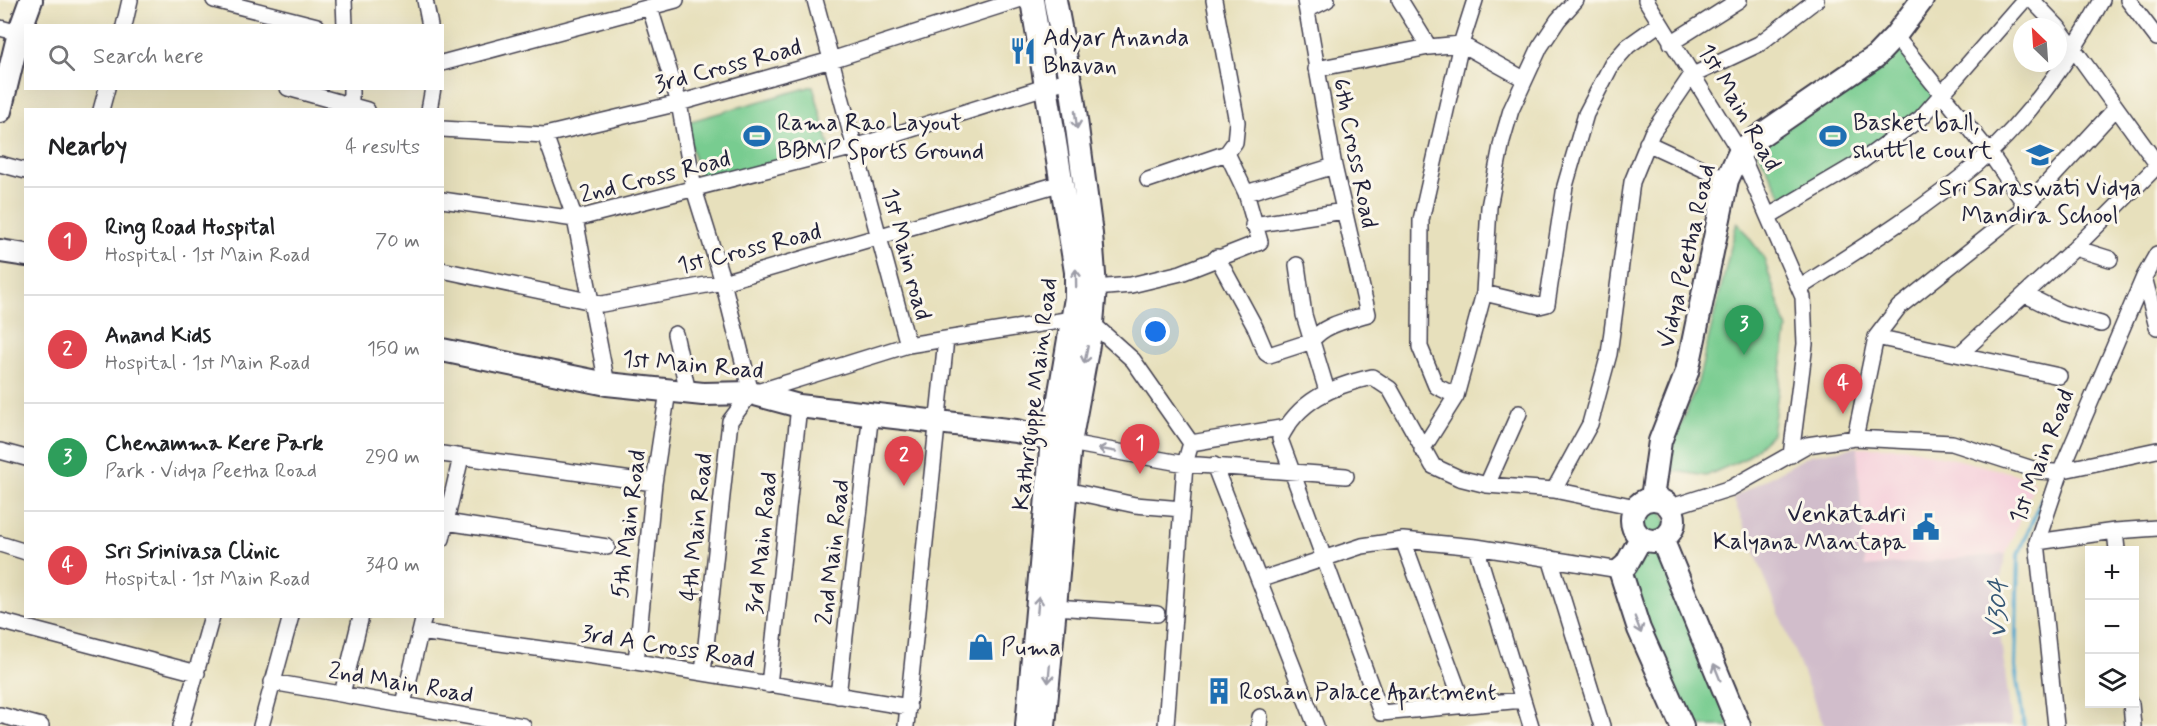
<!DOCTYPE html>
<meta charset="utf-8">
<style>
:root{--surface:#fff;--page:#f6f6f6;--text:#202124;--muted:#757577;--line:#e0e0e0;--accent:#1f6fb2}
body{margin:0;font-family:Mynerve,sans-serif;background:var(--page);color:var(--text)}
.controls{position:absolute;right:18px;bottom:18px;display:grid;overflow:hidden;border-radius:0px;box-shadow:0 6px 24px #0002}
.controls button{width:54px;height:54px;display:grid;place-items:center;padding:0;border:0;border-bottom:2px solid var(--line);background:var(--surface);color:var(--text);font:30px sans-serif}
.compass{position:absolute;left:2013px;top:18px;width:54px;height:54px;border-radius:50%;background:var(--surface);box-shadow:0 6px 24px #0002;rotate:335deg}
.you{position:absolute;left:1156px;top:332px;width:21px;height:21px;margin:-15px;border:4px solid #fff;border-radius:50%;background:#1a73e8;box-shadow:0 0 0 9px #1a73e833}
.badge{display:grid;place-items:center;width:39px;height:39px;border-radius:50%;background:var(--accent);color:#fff;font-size:20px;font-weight:700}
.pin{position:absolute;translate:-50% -50px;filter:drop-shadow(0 2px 3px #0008)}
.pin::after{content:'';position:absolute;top:32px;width:21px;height:18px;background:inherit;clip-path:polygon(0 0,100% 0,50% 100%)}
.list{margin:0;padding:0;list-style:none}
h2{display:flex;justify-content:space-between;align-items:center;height:78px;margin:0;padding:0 24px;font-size:26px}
h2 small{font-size:20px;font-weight:400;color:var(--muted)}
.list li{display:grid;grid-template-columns:39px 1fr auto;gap:18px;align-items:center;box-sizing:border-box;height:108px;padding:0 24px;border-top:2px solid var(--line)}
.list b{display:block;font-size:22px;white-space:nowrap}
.list p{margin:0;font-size:20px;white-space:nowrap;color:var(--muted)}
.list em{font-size:20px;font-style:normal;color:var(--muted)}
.icon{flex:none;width:33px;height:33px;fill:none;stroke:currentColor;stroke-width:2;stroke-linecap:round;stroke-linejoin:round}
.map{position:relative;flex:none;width:2157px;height:726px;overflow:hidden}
.search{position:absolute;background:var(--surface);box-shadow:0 6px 24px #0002;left:24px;top:24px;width:420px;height:66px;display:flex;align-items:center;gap:15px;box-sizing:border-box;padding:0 21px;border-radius:0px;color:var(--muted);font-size:22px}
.panel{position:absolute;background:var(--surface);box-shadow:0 6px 24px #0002;left:24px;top:108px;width:420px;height:510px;border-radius:0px}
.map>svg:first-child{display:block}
.built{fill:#f5cfda}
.industrial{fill:#d1bdcb}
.green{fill:#78cc90;stroke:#4d7766;stroke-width:1.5}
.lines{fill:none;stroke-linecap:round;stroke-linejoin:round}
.stream{stroke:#53a8cf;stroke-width:4}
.street-casing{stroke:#403e4e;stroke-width:18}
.secondary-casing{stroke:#403e4e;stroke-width:26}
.street{stroke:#fff;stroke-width:15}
.secondary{stroke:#fff;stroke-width:22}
.oneway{stroke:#9c9ca7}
.labels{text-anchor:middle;stroke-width:6;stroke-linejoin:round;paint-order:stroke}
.poi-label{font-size:24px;fill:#22223b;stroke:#fbf7ec;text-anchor:start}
.street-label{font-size:24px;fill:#22223b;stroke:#fbf7ec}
.water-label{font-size:26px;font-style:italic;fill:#365876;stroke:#fbf7ec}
</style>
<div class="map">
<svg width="2157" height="726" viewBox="0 0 2157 726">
<rect width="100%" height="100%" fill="#fbf7ec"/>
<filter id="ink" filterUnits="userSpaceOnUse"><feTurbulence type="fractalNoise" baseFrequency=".0167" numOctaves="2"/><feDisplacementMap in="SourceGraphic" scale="12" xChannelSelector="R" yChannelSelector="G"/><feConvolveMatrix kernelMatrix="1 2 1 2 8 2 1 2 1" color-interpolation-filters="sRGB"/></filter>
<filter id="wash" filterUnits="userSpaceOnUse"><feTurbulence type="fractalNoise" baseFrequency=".008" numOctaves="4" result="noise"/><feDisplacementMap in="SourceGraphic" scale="24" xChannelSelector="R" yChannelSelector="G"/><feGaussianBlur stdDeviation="1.35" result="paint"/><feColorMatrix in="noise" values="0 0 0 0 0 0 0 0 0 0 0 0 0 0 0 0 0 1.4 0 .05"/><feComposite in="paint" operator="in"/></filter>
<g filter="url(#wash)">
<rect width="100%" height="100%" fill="#e7e0bc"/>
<path class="built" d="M1857,447H1904L2013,473L2035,482L2006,554L1865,567Z"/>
<path class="industrial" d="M1857,447L1865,567L2006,554L1996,602L2012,726H1824L1733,498L1810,455Z"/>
<path class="green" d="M1898,46L1937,95C1890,137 1839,168 1784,200L1757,150Z
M813,86L830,149L701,181L684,123Z
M1737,222L1763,256L1787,329L1772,434L1746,458L1706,476L1663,469L1698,382Z
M1634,506L1660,507L1746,726H1682L1623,573Z"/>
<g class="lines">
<path class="stream" d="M2024,726L2015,667L2018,555L2042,498"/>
</g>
</g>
<g filter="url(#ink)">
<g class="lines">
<defs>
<path id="street" d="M214,0L317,26
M344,0L345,26
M425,0L430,26
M815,0L908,345
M1400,0L1429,47
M1646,0L1740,152L1803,297L1805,344L1791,455
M2032,0L2058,27
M2128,0L2157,38
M650,8L679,103L694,189L723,282L751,393
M1307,10L1327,0
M124,26L130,0
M2058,27L2157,164
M0,28L19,33
M1895,36L1989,152L2026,206
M1671,43L1739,0
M442,63L676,0
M1316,69L1429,47L1461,44L1524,79
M288,88L367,110
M351,88V105
M101,110L107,88
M429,110L433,88
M442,129L545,135L679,103L831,60L1018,0
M545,135L575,219L607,384
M1647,143L1727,180
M1227,153L1246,193
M0,164L26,171
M1148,180L1227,153L1235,142L1237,122L1214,0
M442,200L575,219L855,147L1070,79
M1769,216L1862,161L1921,118L2024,0
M1253,225L1344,211
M2075,248L2110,259
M1217,257L1255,327L1266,353L1269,355L1312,341C1323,324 1350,320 1368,314L1334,166L1305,0
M1297,265L1304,315L1327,391
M442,270L602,304L723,282L1062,183
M2144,277L2157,327
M1095,288L1131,285L1181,273L1260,242L1246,193L1334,166
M1799,288C1860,249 1923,210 1978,163C2030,118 2070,59 2102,0
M1484,293L1539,306L1547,304L1565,186L1586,114L1612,64L1628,46L1659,24
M2026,295L2062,313L2101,324
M1092,323L1133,360L1191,443L1185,464L1166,726
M675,334L688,392
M1876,337L2059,376
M1961,353L2075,248L2157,166
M754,393L908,345L1072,319
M1456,396L1436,386L1420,347L1421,220L1461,44L1475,0
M1855,438L1876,337L1899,307L2026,206L2116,108
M1070,443L1185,464L1346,476
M1191,443L1286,427
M1422,450L1456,396L1484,293L1489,207L1502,141L1511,110L1540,47L1558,20L1576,0
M0,451L26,458
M442,454L654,483
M1214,465L1316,726
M1487,485L1519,413
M1066,490L1135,505L1182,509
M1554,490L1590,424L1609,354L1632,182L1652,133L1691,76L1759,44L1816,0
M1671,507L1731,488L1807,445L1855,438L1952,443L2039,471L2054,472L2157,450
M446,522L607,547
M2115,531L2117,550
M442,539L461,457
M1403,540L1464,706
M2037,542L2115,531L2157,528
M0,544L26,552
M1476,547L1531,726
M1550,558L1602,726
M1259,580L1362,546L1403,540L1476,547L1620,570
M1055,607L1157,614
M0,621L197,673
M420,632L636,662L909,707
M636,662L654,483L668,391
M703,673L730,421L751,393
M272,682L523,726
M769,685L799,406
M342,694L361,616
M838,696L871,413
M1523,700L1381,713L1280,439C1298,401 1332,386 1372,377L1390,389L1433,466L1459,478L1487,485L1554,490L1636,507
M403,704L424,616
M2131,704L2133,726
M0,715L41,726
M181,726L212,616
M261,726L291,616
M906,726L946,339
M1259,726L1260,717
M2056,726L2037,542L2061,471L2144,277L2157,254"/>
<path id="secondary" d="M0,111L19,33L31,0
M0,251L26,255
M442,350L607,384L703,394L751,393L799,406L1016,431L1066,442
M1652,498L1660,441L1687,372L1727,180L1740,152L1751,142L1875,57L1895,36L1922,0
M1632 520a21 21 0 1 1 42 0a21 21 0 1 1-42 0Z
M1641,538L1626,565L1620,570L1639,629L1682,726
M1662,539L1739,726
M1027,726L1052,439L1076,298V272L1032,0
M1044,726L1070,443L1092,323L1095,288L1091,234L1073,97L1055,0"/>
</defs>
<use href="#street" class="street-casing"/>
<use href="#secondary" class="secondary-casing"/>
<use href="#street" class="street"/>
<use href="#secondary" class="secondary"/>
</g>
<defs><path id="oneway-shaft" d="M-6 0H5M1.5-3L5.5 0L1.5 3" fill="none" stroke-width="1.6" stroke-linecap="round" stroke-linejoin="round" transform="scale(1.5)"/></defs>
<g class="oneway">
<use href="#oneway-shaft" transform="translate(1076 120) rotate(83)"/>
<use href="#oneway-shaft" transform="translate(1076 278) rotate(-91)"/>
<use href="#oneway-shaft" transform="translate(1086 355) rotate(101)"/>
<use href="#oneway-shaft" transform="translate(1107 450) rotate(-170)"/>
<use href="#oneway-shaft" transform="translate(1038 605) rotate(-85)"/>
<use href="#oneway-shaft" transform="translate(1638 625) rotate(69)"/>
<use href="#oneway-shaft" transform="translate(1717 672) rotate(-112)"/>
<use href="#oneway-shaft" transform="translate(1049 674) rotate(95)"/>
</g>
</g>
<defs>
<symbol id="restaurant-bare" viewBox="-9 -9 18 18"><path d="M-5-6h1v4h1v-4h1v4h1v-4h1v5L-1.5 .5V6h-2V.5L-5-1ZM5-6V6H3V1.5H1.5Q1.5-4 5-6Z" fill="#1f6fb2" stroke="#fbf7ec" stroke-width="2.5" paint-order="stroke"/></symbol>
<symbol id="stadium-bare" viewBox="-9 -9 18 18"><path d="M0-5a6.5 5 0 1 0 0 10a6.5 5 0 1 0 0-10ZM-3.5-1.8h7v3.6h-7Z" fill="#1f6fb2" stroke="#fbf7ec" stroke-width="2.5" paint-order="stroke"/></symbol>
<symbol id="school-bare" viewBox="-9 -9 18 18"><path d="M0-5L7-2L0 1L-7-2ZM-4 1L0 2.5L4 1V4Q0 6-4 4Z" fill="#1f6fb2" stroke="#fbf7ec" stroke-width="2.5" paint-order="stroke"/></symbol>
<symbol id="civic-bare" viewBox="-9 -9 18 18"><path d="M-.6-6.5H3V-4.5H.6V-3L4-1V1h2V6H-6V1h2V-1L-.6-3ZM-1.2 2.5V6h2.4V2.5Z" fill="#1f6fb2" stroke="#fbf7ec" stroke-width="2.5" paint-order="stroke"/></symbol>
<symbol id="shop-bare" viewBox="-9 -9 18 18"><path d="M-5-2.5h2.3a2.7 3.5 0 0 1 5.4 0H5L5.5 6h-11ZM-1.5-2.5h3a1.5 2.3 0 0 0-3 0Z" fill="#1f6fb2" stroke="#fbf7ec" stroke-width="2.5" paint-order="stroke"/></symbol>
<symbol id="building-bare" viewBox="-9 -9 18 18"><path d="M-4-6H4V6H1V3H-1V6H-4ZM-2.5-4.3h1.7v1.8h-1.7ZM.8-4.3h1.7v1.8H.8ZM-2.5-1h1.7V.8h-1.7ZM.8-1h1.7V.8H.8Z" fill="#1f6fb2" stroke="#fbf7ec" stroke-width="2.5" paint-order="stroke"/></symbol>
</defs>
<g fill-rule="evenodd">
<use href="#restaurant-bare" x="1004" y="32" width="38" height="38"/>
<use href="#stadium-bare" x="738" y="117" width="38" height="38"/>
<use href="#stadium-bare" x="1814" y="117" width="38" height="38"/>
<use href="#school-bare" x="2021" y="136" width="38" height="38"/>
<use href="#civic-bare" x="1907" y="508" width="38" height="38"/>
<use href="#shop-bare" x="962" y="628" width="38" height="38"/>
<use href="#building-bare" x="1200" y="672" width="38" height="38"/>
</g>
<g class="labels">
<g class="poi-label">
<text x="1043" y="45">Adyar Ananda<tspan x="1043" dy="28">Bhavan</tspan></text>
<text x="777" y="130">Rama Rao Layout<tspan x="777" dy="28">BBMP Sports Ground</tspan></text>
<text x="1853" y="130">Basket ball,<tspan x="1853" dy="28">shuttle court</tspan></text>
<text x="2040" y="195" text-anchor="middle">Sri Saraswati Vidya<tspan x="2040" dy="28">Mandira School</tspan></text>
<text x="1906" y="521" text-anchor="end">Venkatadri<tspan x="1906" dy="28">Kalyana Mantapa</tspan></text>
<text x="1001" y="655">Puma</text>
<text x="1239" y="699">Roshan Palace Apartment</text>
</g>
<g class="street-label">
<text transform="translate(728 65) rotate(-15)" y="8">3rd Cross Road</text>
<text transform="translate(1740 107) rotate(60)" y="8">1st Main Road</text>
<text transform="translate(1356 153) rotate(79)" y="8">6th Cross Road</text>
<text transform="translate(655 176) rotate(-14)" y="8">2nd Cross Road</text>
<text transform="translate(749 248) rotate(-14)" y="8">1st Cross Road</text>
<text transform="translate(907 254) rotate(75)" y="8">1st Main road</text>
<text transform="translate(1686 256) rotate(-77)" y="8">Vidya Peetha Road</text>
<text transform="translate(693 364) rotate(5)" y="8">1st Main Road</text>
<text transform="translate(1034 394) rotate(-83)" y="8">Kathriguppe Main Road</text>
<text transform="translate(2041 456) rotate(-69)" y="8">1st Main Road</text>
<text transform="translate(628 524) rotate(-83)" y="8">5th Main Road</text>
<text transform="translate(696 527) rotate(-84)" y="8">4th Main Road</text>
<text transform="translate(761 543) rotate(-84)" y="8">3rd Main Road</text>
<text transform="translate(832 552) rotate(-83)" y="8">2nd Main Road</text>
<text transform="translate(668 646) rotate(9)" y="8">3rd A Cross Road</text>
<text transform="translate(401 682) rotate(10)" y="8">2nd Main Road</text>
</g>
<g class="water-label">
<text transform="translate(1997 609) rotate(-89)" y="9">V304</text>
</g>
</g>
</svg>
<div class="controls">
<button>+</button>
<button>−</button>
<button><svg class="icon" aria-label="layers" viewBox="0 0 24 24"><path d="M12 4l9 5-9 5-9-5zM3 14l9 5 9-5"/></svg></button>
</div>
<svg class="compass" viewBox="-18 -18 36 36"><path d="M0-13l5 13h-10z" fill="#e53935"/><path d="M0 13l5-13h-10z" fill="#757577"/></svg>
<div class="you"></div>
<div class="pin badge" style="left:1140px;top:474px;background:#e0444e">1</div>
<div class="pin badge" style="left:904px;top:486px;background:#e0444e">2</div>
<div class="pin badge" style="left:1744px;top:355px;background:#2e9e5b">3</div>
<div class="pin badge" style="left:1843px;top:414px;background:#e0444e">4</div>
<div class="search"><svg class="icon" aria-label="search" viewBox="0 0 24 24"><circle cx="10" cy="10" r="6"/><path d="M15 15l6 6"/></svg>Search here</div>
<section class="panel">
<h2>Nearby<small>4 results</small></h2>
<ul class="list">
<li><span class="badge" style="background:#e0444e">1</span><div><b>Ring Road Hospital</b><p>Hospital · 1st Main Road</p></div><em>70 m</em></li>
<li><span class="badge" style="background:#e0444e">2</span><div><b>Anand Kids</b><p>Hospital · 1st Main Road</p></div><em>150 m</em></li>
<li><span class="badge" style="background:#2e9e5b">3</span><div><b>Chenamma Kere Park</b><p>Park · Vidya Peetha Road</p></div><em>290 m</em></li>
<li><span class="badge" style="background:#e0444e">4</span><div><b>Sri Srinivasa Clinic</b><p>Hospital · 1st Main Road</p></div><em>340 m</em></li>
</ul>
</section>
</div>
